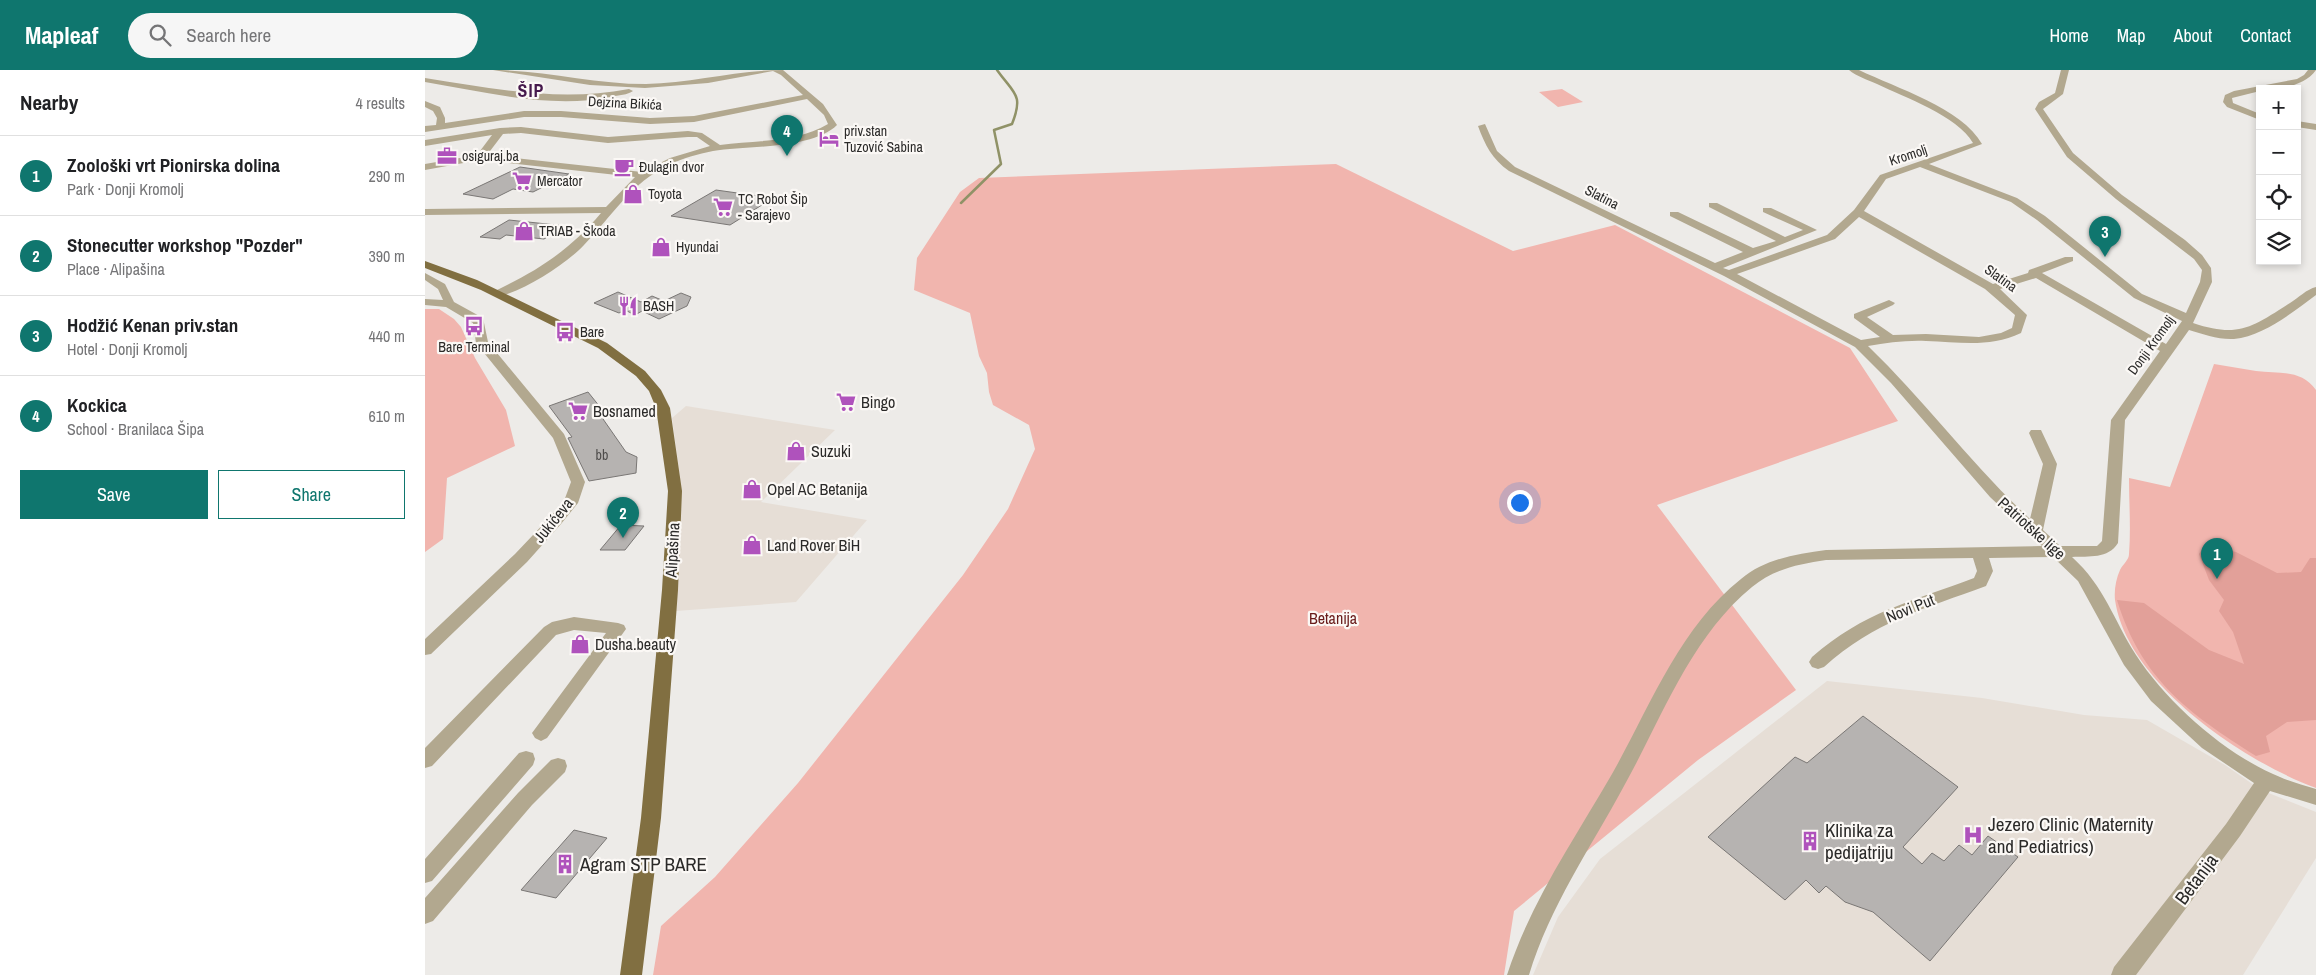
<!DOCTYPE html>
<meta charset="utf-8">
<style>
:root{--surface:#fff;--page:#f6f6f6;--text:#202124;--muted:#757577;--line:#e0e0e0;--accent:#0f766e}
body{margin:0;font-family:"Archivo Narrow",sans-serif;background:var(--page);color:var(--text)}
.controls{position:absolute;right:15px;top:15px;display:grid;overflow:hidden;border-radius:0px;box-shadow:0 2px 8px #0003}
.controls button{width:45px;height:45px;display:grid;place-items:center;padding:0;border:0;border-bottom:1px solid var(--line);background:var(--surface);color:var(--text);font:25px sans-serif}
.you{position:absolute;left:1094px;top:432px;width:18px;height:18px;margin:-12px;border:4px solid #fff;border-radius:50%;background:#1a73e8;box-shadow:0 0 0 8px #1a73e833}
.badge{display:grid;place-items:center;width:32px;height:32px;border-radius:50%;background:var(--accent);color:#fff;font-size:16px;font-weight:700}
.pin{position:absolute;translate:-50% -41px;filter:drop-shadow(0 1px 2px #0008)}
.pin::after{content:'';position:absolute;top:26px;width:18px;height:15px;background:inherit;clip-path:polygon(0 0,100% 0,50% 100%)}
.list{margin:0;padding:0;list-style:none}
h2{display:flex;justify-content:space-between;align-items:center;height:65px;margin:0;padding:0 20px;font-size:21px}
h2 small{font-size:16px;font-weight:400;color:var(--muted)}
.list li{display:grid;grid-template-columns:32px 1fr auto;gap:15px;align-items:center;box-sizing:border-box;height:80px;padding:0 20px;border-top:1px solid var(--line)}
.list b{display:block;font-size:19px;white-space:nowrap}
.list p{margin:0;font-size:16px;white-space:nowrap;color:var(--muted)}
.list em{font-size:16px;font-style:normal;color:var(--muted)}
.actions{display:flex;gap:10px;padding:15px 20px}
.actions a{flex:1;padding:11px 0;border:1px solid var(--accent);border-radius:0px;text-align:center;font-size:18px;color:var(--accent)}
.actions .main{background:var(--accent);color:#fff}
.icon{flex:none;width:28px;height:28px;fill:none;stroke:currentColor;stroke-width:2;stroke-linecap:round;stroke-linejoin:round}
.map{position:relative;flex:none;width:1891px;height:905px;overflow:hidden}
header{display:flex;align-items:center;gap:30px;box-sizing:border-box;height:70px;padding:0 25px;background:var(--accent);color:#fff}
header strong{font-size:24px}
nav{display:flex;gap:28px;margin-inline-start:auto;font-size:18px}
.search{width:350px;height:45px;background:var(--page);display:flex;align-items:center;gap:12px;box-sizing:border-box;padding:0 18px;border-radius:28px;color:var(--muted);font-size:19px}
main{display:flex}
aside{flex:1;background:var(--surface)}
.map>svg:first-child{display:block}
.built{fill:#e6ded6}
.green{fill:#f1b5ae}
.forest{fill:#e2a099}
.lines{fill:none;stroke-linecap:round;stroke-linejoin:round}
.stream{stroke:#909267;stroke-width:2.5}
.building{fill:#b6b3b1;stroke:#7a7775}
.minor{fill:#b2a88f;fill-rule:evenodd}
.tertiary{fill:#b2a88f;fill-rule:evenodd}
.primary{fill:#816f41;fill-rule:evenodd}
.labels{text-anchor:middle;stroke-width:4.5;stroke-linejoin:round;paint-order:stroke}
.far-street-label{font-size:14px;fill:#2b2a29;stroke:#fbf8f5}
.far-poi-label{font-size:14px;fill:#2b2a29;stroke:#fbf8f5;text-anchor:start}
.number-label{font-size:14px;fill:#4e4c4b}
.poi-label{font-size:16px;fill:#2b2a29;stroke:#fbf8f5;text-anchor:start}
.street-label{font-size:16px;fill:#2b2a29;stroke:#fbf8f5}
.park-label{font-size:16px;fill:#691b1a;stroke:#fbf8f5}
.far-district-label{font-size:18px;font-weight:bold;letter-spacing:1px;fill:#46194c;stroke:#fbf8f5}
.near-poi-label{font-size:19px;fill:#2b2a29;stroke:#fbf8f5;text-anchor:start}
.near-street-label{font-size:19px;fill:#2b2a29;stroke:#fbf8f5}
</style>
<header>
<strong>Mapleaf</strong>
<div class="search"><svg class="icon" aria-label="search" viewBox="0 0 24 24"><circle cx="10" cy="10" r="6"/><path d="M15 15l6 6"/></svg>Search here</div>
<nav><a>Home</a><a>Map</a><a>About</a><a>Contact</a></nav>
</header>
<main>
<aside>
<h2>Nearby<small>4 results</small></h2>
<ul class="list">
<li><span class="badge">1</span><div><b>Zoološki vrt Pionirska dolina</b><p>Park · Donji Kromolj</p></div><em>290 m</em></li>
<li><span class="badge">2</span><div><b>Stonecutter workshop &quot;Pozder&quot;</b><p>Place · Alipašina</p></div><em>390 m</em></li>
<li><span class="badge">3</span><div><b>Hodžić Kenan priv.stan</b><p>Hotel · Donji Kromolj</p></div><em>440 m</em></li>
<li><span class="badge">4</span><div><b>Kockica</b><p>School · Branilaca Šipa</p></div><em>610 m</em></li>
</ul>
<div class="actions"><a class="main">Save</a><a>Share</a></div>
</aside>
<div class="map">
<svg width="1891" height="905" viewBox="0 0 1891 905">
<rect width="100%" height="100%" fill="#edebe8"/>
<path class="built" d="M261,336L410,360L336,432L442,450L371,532L251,541L255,408L247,348Z
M1402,611L1557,628L1659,645L1722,650L1800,695L1836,720L1891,742V788L1818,905H1108L1133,847L1175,789Z"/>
<path class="green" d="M1137,19L1158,32L1133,37L1114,22Z
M911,94L1088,181L1190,155L1425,278L1473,351L1232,435L1371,620L1273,690L1089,841L1079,905H228L236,856L290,807L373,713L538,505L583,439L610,379L604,355L568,335L564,322L562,303L554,286L545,243L489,220L492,188L535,122L554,108Z
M0,239H14L29,249L36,257L50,288L81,340L90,376L22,408L18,469L0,482Z
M1789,294C1803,296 1817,299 1831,301C1854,304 1876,299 1891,320V718C1818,691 1702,613 1690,530C1689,520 1691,509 1695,500C1698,494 1704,490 1704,484C1706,459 1704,433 1704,408L1745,417Z"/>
<path class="forest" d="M1780,475L1811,482L1852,503L1876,502L1885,488H1891V650L1862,652L1841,666L1845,682L1831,686C1763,643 1716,609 1692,530L1719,533L1784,580L1819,594L1808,562L1794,541L1799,530L1784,510L1774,484Z"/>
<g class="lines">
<path class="stream" d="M536,133L576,94L569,60L587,54C599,24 589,24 572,0"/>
</g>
<path class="building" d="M95,97L144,104L108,122L88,119L68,129L38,124Z
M291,120L348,128L305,155L246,146Z
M84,150L141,156L119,169L81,165L75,169L55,167Z
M193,222L216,232L227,226L239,231L256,223L266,227L262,236L234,249L217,241L210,245L200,240L194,243L169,233Z
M163,322L183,347L178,349L201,382L212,387L211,403L164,411L143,368L147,367L124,336Z
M196,455L219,456L200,480H175Z
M1438,646L1533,717L1478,777L1497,794L1507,783L1519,791L1534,775L1547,785L1563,766L1593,787L1505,891L1448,842L1420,832L1401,816L1394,823L1381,810L1360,830L1283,767L1370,687L1382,693Z
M149,760L182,768L131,828L96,820Z"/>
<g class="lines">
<path class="minor" d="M68,0C119,0 169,14 221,14C267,13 312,0 358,0L398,34L412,55C388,79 321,76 288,81C273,84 258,88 244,95C207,112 187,146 159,175C140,195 99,221 72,227L66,224L68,222C112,201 144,181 176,143L0,145V139L181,137L210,107L55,90L0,100V94L52,85L67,65L0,76V70L75,58L96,57L183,67L263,61L277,63L295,75C330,70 372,73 403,54L399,45L382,29L269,52L225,54L136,47H99L0,62V56L11,55L12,48L8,41L0,37V31L15,37L20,48V53L99,41H136L225,48L269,46L378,25L356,5L348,1L283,13L220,18L165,15ZM96,63L183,73L263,67H272L285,76L245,88L217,102L62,85L78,64Z
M1424,0H1434C1471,18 1537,38 1557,74L1504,94L1592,128L1620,146L1717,224L1761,243L1775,212L1777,200L1769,189L1691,129L1642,87L1610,39L1614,32L1630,23L1636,0H1644L1638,24L1618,39L1648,83L1697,125L1760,170L1777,185L1786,198L1787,212L1768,253C1813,268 1826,258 1865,233C1873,228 1882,219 1891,217V225C1868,242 1839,266 1809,269C1794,270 1778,264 1764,260L1700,350L1693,473C1683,489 1664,486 1647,487C1680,517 1688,549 1711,585C1743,634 1801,685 1855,707C1866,712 1879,715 1891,719V735L1845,721L1815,766L1711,905H1686L1689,897L1801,754L1829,713L1777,678L1726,631L1699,595L1653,511L1628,487L1564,488L1568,501L1561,516C1499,539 1450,551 1399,597L1393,599L1387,597L1384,592L1387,587C1438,542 1488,531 1549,508L1552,501L1548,488L1401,490C1374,494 1349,499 1327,517C1265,568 1237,648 1199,716C1165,779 1125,836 1104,905H1082C1106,831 1149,770 1187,704C1225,637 1254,558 1316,509C1340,489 1371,484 1401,480L1617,476L1565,427L1466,313L1430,277L1299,206L1084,101C1067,89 1060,75 1053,56L1060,54L1072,81L1090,97L1290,193L1318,182L1245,146V142H1253L1328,178L1351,171L1284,137V133H1292L1360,167L1378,160L1338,142V138H1346L1392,160L1298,198L1304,200L1402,165L1429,140L1455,105L1548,73C1533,46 1479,27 1452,14C1443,10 1431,6 1424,0ZM1495,97L1586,132L1612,150L1709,228L1757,251L1741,274L1617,203L1648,191V187H1640L1604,200L1603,203L1568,214L1439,141L1461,109ZM1434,147L1560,219L1590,245L1587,258L1576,263L1554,267L1501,264L1468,265L1442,247L1468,235L1470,233L1464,230L1429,244V248L1455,267L1436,270L1312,204L1410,169ZM1611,208L1735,281L1686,350L1677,471L1672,476H1635L1618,460L1632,394L1616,360H1606L1604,363L1618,394L1605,449C1547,395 1500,331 1443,276C1462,273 1481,270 1501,271C1535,272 1564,278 1596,263L1602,245L1575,219Z
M1883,0H1891C1879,17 1854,19 1835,19V21L1807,28L1808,33L1835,44V50L1802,37L1798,32L1800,25L1809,21L1872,9L1879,5Z
M0,8C69,19 135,32 204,19L208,21C203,25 193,25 186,27C125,39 60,22 0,12Z
M1872,51L1891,54V60L1872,57Z
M149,547L193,553L199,555L201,559L122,668L116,671L110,668L107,663L181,563L149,560L131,565L7,696L0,698V678L119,557L127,552Z
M101,681L108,683L110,689L108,695L7,811L0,813V789L94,683Z
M133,688L140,690L142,696L140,702L107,735L8,851L0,854V828L93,723L126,690Z"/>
<path class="tertiary" d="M0,203L20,214L29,232L58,248L63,272L139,364L160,412L153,433L136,454L102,492L6,584L0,585V569L90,484L126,446L139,431L146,412L128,368L51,273L48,253L21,237L0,235V229L18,230L13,219L0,210Z"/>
<path class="primary" d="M0,191L52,210L182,273L220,301L236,320L245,338L257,421L253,520L236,748L217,905H195L216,748L237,520L243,421L231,338L224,321L211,306L173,278L56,220L0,198Z"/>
</g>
<defs>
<symbol id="hotel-bare" viewBox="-9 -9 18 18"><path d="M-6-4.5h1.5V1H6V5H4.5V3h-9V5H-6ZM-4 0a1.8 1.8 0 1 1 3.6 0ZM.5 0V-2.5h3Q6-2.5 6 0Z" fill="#af52bc" stroke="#fbf8f5" stroke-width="2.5" paint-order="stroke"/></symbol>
<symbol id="office-bare" viewBox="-9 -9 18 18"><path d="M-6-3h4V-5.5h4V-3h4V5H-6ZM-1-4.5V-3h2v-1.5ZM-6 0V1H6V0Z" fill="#af52bc" stroke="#fbf8f5" stroke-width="2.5" paint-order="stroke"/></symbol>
<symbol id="cafe-bare" viewBox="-9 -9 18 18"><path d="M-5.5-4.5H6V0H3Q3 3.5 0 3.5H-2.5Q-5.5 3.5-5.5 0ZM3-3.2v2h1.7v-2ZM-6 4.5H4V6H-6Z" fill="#af52bc" stroke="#fbf8f5" stroke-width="2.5" paint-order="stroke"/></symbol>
<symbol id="supermarket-bare" viewBox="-9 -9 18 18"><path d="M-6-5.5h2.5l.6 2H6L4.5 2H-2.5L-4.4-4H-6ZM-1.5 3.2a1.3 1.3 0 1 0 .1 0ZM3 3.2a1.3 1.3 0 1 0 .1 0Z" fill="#af52bc" stroke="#fbf8f5" stroke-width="2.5" paint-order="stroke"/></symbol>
<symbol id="shop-bare" viewBox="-9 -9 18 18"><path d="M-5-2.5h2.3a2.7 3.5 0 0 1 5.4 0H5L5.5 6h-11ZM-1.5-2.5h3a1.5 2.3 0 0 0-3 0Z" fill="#af52bc" stroke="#fbf8f5" stroke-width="2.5" paint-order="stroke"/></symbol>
<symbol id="restaurant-bare" viewBox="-9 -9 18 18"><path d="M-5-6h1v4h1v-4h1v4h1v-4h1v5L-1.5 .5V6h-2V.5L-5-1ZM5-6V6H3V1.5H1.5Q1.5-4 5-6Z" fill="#af52bc" stroke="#fbf8f5" stroke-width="2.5" paint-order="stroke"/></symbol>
<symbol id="bus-bare" viewBox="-9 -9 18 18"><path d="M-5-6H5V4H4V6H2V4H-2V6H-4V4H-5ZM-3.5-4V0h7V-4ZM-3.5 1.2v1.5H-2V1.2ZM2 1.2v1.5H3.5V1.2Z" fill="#af52bc" stroke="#fbf8f5" stroke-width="2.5" paint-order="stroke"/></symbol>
<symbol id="hospital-bare" viewBox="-9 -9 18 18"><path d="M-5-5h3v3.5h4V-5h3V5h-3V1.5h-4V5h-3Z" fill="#af52bc" stroke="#fbf8f5" stroke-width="2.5" paint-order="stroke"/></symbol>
<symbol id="building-bare" viewBox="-9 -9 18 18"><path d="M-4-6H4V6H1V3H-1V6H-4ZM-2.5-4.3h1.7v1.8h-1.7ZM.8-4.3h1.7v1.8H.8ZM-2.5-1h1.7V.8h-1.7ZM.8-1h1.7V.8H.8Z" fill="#af52bc" stroke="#fbf8f5" stroke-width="2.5" paint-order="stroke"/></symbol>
</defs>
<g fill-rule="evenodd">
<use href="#hotel-bare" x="390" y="55" width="28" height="28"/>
<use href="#office-bare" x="8" y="72" width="28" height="28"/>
<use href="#cafe-bare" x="185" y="83" width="28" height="28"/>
<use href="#supermarket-bare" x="83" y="97" width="28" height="28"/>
<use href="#shop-bare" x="194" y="110" width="28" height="28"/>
<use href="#supermarket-bare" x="284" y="123" width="28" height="28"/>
<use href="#shop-bare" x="85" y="147" width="28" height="28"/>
<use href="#shop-bare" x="222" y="163" width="28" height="28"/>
<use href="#restaurant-bare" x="189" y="222" width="28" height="28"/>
<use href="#bus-bare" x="35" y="242" width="28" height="28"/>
<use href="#bus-bare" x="126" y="248" width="28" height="28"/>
<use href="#supermarket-bare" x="407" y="318" width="28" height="28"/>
<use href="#supermarket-bare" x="139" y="327" width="28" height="28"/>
<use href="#shop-bare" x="357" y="367" width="28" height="28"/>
<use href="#shop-bare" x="313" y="405" width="28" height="28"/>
<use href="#shop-bare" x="313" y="461" width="28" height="28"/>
<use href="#shop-bare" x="141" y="560" width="28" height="28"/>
<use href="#hospital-bare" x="1534" y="751" width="28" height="28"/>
<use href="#building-bare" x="1371" y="757" width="28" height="28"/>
<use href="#building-bare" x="126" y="780" width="28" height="28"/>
</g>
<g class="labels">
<g class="far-street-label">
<text transform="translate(200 33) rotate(3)" y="5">Dejzina Bikića</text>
<text transform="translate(1483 85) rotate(-18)" y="5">Kromolj</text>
<text transform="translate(1177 127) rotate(27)" y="5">Slatina</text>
<text transform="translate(1576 208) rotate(35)" y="5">Slatina</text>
<text transform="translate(1726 275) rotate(-54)" y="5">Donji Kromolj</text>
</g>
<g class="far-poi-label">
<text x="419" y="66">priv.stan<tspan x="419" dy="16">Tuzović Sabina</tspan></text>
<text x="37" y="91">osiguraj.ba</text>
<text x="214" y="102">Đulagin dvor</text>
<text x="112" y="116">Mercator</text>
<text x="223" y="129">Toyota</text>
<text x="313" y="134">TC Robot Šip<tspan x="313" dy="16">- Sarajevo</tspan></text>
<text x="114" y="166">TRIAB - Škoda</text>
<text x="251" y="182">Hyundai</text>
<text x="218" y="241">BASH</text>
<text x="155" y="267">Bare</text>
<text x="49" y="282" text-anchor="middle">Bare Terminal</text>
</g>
<g class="number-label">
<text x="177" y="390">bb</text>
</g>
<g class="poi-label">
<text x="436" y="338">Bingo</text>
<text x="168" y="347">Bosnamed</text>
<text x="386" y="387">Suzuki</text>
<text x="342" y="425">Opel AC Betanija</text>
<text x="342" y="481">Land Rover BiH</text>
<text x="170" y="580">Dusha.beauty</text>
</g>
<g class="street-label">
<text transform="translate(128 450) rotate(-51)" y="6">Jukićeva</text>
<text transform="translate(1607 458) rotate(42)" y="6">Patriotske lige</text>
<text transform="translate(247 480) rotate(-87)" y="6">Alipašina</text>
<text transform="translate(1485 538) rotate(-22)" y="6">Novi Put</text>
</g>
<g class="park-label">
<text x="908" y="554">Betanija</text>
</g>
<g class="far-district-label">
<text x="106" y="27">ŠIP</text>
</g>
<g class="near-poi-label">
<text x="1563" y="761">Jezero Clinic (Maternity<tspan x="1563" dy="22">and Pediatrics)</tspan></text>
<text x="1400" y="767">Klinika za<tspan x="1400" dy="22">pedijatriju</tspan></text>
<text x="155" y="801">Agram STP BARE</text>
</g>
<g class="near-street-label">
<text transform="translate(1771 809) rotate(-53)" y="7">Betanija</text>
</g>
</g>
</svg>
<div class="controls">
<button>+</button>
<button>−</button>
<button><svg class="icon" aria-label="locate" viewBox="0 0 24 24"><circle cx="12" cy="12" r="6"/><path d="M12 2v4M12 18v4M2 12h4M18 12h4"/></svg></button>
<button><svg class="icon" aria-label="layers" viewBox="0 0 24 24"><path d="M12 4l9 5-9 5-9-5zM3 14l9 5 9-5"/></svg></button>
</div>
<div class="you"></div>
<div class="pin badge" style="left:1792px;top:509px">1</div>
<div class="pin badge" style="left:198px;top:468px">2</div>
<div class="pin badge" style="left:1680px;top:187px">3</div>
<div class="pin badge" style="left:362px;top:86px">4</div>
</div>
</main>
